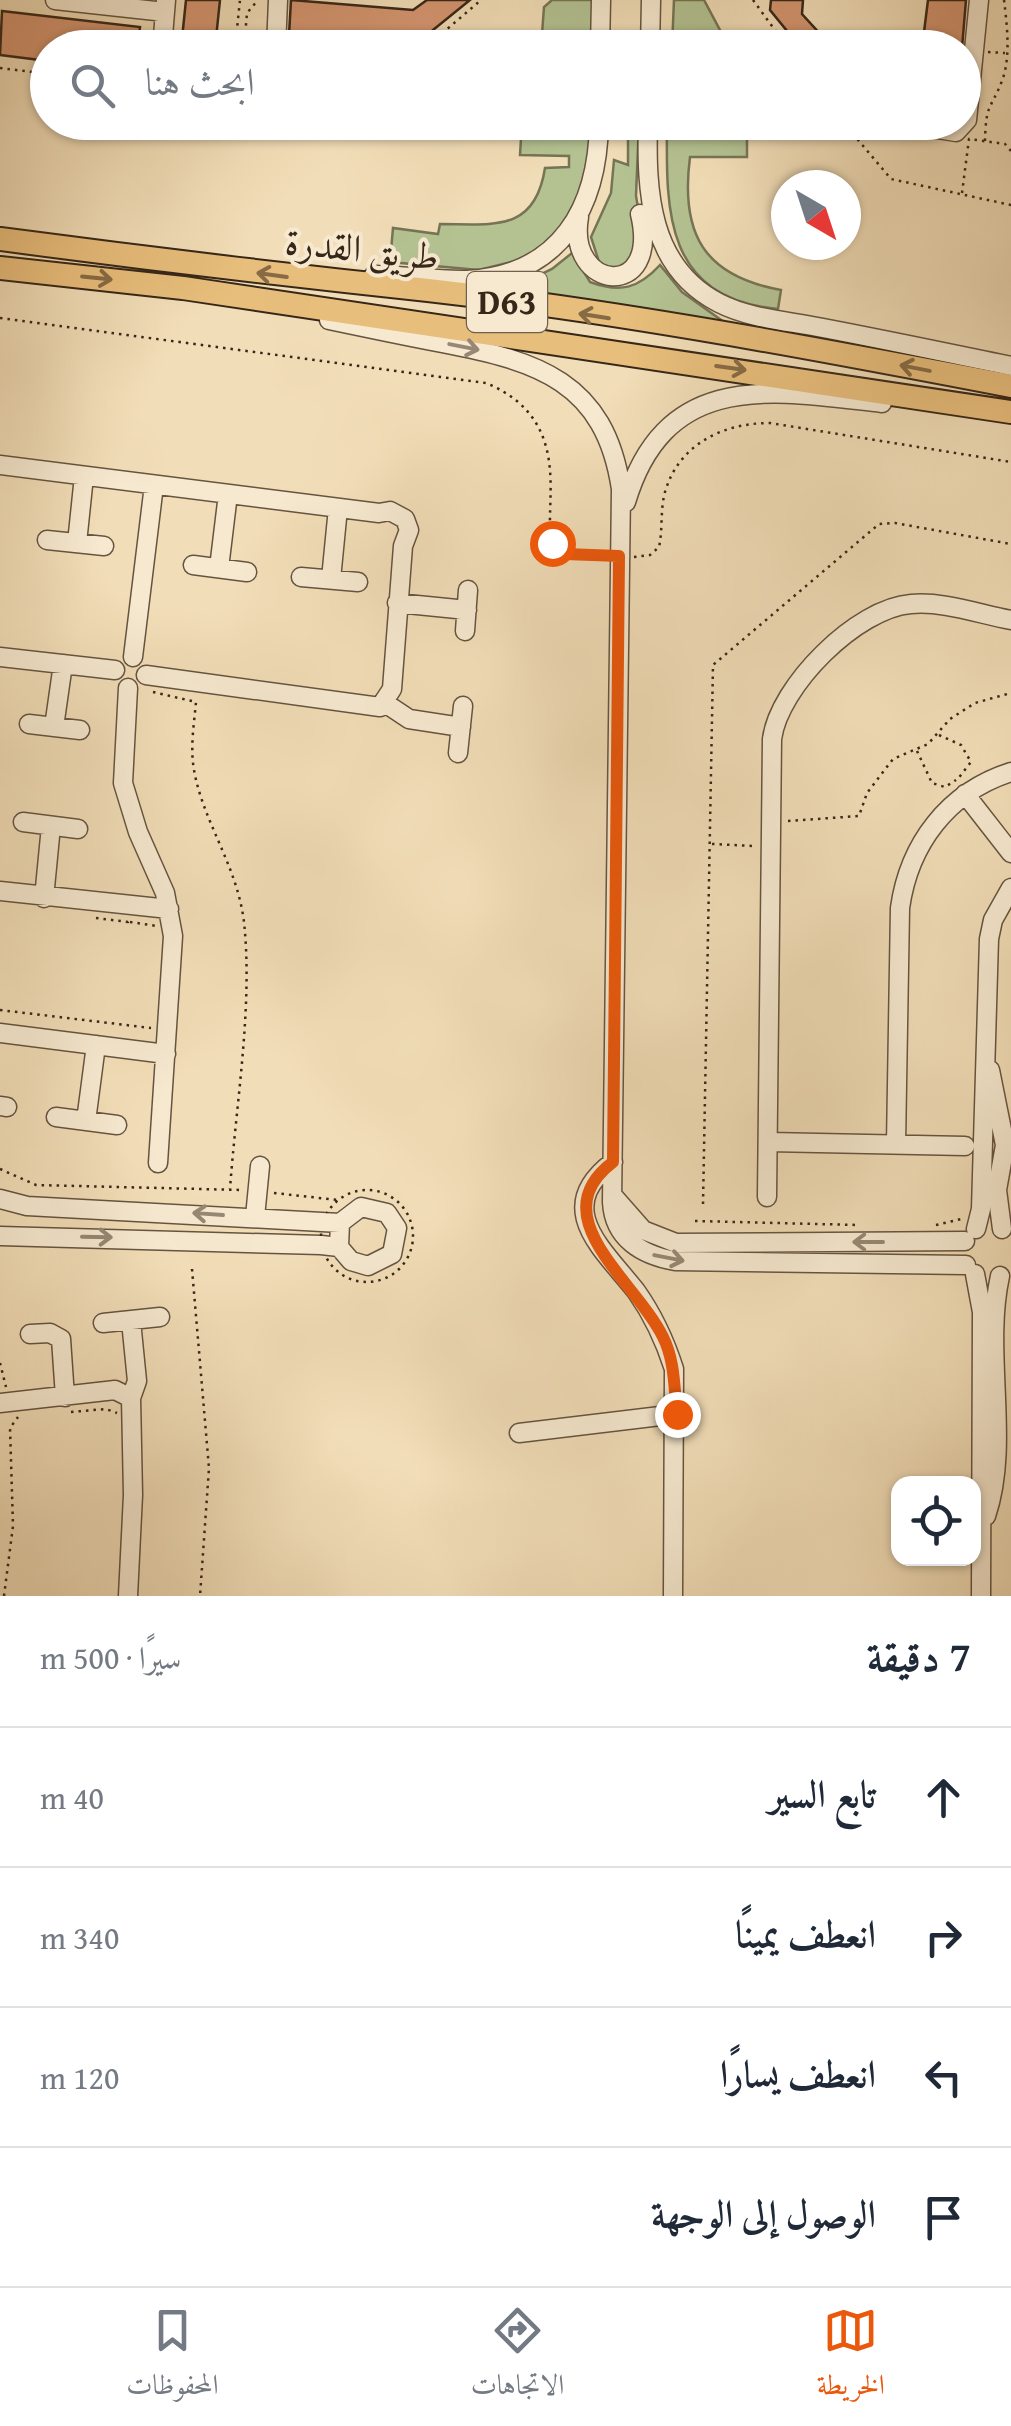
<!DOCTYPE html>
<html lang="ar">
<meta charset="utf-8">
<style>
:root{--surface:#fff;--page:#f2f2f3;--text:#1f2937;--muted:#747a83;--line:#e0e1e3;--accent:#ea580c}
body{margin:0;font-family:"Gentium Book Plus",Amiri,serif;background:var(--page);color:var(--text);direction:rtl}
.controls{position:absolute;right:30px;bottom:30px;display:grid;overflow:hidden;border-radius:20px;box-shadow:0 2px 8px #0004}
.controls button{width:90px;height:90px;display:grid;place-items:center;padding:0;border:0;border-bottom:2px solid var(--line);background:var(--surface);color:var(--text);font:50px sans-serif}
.compass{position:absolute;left:771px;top:170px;width:90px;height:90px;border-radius:50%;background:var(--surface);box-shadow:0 2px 8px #0004;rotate:141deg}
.stop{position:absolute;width:30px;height:30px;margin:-22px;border:8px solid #ea580c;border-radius:50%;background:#fff}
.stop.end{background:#ea580c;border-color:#fff;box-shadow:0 2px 10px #0008}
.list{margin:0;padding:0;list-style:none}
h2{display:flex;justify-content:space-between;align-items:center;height:130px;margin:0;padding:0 40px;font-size:42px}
h2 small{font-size:32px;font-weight:400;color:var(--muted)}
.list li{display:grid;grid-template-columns:65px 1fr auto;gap:30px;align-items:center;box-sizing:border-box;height:140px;padding:0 40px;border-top:2px solid var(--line)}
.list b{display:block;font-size:38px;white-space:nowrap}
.list em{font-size:32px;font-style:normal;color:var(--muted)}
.icon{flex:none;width:55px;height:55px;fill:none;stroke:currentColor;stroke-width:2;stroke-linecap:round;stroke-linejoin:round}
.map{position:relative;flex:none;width:1011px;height:1596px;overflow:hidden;direction:ltr}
.search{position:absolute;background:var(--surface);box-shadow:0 2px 8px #0004;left:30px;right:30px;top:30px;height:110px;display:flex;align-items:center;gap:25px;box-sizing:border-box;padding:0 35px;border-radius:55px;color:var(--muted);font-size:38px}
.sheet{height:690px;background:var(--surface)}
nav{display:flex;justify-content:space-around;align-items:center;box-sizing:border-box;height:140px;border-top:2px solid var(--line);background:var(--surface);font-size:28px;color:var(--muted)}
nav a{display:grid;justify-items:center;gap:5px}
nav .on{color:var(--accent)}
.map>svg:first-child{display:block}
.green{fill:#b4c292;stroke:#767455;stroke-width:2.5}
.building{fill:#d49570;stroke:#372718;stroke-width:2.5}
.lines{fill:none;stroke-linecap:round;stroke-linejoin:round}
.minor-casing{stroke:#665440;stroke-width:21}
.major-casing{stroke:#372718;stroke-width:26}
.path{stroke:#372718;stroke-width:2.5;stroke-dasharray:2.5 5;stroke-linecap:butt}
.minor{stroke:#f6e9d0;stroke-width:18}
.major{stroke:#e8be7c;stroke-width:22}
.oneway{stroke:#876b45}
.oneway2{stroke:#968874}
.route{stroke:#ea580c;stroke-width:12}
.labels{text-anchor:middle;stroke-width:8;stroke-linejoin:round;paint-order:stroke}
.shield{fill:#f6e9d0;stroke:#70614f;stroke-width:2.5}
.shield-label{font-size:35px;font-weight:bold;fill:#372718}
.street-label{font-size:38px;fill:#372718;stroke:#f6e9d0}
</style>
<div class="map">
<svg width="1011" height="1596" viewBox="0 0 1011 1596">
<rect width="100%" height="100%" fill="#f1ddb7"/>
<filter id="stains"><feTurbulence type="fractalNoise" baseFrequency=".002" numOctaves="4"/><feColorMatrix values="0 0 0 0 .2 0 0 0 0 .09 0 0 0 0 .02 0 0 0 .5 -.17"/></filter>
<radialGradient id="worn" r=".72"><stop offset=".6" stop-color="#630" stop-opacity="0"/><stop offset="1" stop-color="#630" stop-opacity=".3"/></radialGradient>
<path class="green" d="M552,0H593V47L541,48L544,7Z
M674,0H704L729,47H672Z
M522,123H594L592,171L559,233L523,259L479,270L390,262L393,228L438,234L440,224C493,224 535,233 545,168L569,167V156L520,155Z
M628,123H639L636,196L644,243L620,270L600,265L591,237L611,193L614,160L628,165Z
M667,123H747V157H690C680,234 704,276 781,290L778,309C664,298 666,211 667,123Z
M572,253L590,282C620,293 638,289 660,265L682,292L724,322L504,292L552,269Z"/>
<path class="building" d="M186,0H220L215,48H181Z
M291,0L413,10L427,0H470L417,43L289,35Z
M771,0H803L802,14L833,48H801L770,10Z
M928,0H966L962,48H922Z
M2,11L140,27L137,48H48V61L0,55Z"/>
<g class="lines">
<defs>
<path id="minor" d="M55,0L165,12
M162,48L166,0
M276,48L278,0
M600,48L601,0
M650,48L651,0
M648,122C646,191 649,267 719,303C750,319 790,321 823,328C886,340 948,353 1011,366
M931,128L956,132L967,120L979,0
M579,217C566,291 661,302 640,214
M374,275C405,275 436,281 467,280C561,275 598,207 599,122
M329,320C367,328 405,336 442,343C537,361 605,381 621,489L612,1202C614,1239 642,1255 675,1261L966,1265
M0,465L379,513L390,511L405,519L409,530L403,546L392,689L380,707L146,675
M626,502C666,368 774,391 882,403
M47,540L104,546
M77,543L84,476
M193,565L247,572
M219,568L228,494
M301,577L358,582
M331,579L338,508
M397,603L467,610
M465,631L468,590
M0,657L115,670
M133,657L154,485
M128,688L123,783L138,832L165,893L173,936L158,1163
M385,703L409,719L461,727
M29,724L80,730
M54,727L63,664
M458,753L463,706
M965,794L1011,853
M23,822L78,829
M0,891L169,909
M44,898L51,826
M0,1033L166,1054
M990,1070L1005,1145L997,1190L1002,1229
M0,1106L7,1107
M56,1117L117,1125
M86,1121L96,1045
M769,1142L965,1146
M896,1144L900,908C909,844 948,792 1011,772
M613,1162C552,1208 602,1248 636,1291C653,1315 665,1341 674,1369L673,1596
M614,1197L643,1230L676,1243L965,1241
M767,1197L772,739C779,686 857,608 911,604C943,601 979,614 1011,620
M0,1199L27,1206L340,1223
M255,1217L260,1166
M976,1229L981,1209L989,939L993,920L1011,888
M0,1236L321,1245L339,1247L351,1261L368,1266L392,1254L397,1228L387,1213L361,1207L340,1223L339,1247
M975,1274L982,1312L981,1596
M103,1323L160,1317
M30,1334L50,1333L61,1339L65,1397
M0,1403L115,1390L131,1398
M519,1433L677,1414
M986,1516C1011,1443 983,1353 1000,1276
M128,1596L133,1495L131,1398L137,1381L131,1321"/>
<path id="major" d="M0,239C143,258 285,275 428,290C623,312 818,349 1011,386
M0,268L183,288L1011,412"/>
</defs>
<use href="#minor" class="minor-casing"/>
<use href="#major" class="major-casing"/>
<path class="path" d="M753,0L788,48
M235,48L240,0
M244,48L247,13L258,0
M425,48L481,0
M988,52L1005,53
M0,68L48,74
M843,122L891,179L1011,205
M985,141C986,103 990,111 1002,81C1011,57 1007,25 1004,0
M962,193L969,139L1005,144L1011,151
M0,318L486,383C590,426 529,533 560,552C572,559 593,556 606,556
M634,557L650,555L659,547C663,529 660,510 665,492C679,444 723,423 770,423L1011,462
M153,692L196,702C194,724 190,748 194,770C203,822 237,865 244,922C253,1006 236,1104 230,1189
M939,735L961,745L971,762L957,780
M917,751L932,783L945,787L956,780
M788,821L859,816L867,793L893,759L928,744L950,719L975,703L1011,693
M712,844L754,846
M96,918L128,922V918
M130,922L157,926
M0,1010L151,1028
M0,1169L36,1185L242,1190
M321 1236a46 46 0 1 1 92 0a46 46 0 1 1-92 0Z
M274,1193L338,1200
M703,1204L713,665L879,524L895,523L1011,544
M695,1221L858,1225
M936,1225L961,1219
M192,1269L209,1468L200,1596
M0,1363L6,1387
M71,1412L106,1409L117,1413
M4,1596L13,1526L10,1428L18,1417"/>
<use href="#minor" class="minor"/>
<use href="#major" class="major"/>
</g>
<defs><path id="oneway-shaft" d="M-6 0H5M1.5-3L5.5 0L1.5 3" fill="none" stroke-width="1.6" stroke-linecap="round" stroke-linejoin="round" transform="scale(2.5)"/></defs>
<g class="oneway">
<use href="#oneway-shaft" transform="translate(272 275) rotate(-172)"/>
<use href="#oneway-shaft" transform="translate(97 278) rotate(6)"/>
<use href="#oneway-shaft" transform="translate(594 316) rotate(-171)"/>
<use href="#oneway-shaft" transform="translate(731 368) rotate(8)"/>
<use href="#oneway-shaft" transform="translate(915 368) rotate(-169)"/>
</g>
<g class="oneway2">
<use href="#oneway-shaft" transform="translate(464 347) rotate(11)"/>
<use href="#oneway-shaft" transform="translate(208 1214) rotate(-176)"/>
<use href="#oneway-shaft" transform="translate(97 1237) rotate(1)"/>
<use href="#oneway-shaft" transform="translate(868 1242) rotate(180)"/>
<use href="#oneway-shaft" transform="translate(669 1258) rotate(11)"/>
</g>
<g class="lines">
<path class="route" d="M552,543L565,554L619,556L613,1162C540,1217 636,1281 663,1337C675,1361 674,1388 677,1414"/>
</g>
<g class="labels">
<rect class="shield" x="467" y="272" width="80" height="60" rx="8"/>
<g class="shield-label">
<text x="507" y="314">D63</text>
</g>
<g class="street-label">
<text transform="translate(362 249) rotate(6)" y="13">طريق القدرة</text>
</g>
</g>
<rect width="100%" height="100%" filter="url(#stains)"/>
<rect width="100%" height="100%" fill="url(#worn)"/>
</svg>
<div class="controls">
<button><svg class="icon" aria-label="locate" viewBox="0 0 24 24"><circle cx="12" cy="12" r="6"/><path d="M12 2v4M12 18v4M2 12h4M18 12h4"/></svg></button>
</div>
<svg class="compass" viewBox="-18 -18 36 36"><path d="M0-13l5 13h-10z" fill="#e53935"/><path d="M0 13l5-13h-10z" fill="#747a83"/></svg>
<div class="stop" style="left:552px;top:543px"></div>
<div class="stop end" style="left:677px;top:1414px"></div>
<div class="search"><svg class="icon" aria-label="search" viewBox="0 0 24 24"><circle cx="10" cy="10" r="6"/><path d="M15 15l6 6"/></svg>ابحث هنا</div>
</div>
<section class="sheet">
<h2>7 دقيقة<small>سيرًا · 500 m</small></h2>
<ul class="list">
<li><svg class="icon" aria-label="ahead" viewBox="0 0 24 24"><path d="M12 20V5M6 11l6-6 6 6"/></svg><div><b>تابع السير</b></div><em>40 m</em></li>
<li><svg class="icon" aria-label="right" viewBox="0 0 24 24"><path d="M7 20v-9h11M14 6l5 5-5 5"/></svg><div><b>انعطف يمينًا</b></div><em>340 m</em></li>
<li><svg class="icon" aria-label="left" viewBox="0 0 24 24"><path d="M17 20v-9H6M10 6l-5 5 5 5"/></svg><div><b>انعطف يسارًا</b></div><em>120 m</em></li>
<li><svg class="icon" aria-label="arrive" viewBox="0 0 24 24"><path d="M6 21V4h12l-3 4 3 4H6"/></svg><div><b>الوصول إلى الوجهة</b></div></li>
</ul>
</section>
<nav>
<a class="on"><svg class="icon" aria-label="map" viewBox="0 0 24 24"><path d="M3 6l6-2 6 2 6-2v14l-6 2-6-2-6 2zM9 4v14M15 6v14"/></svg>الخريطة</a>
<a><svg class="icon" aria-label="directions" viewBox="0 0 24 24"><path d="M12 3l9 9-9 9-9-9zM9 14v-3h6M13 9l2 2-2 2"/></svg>الاتجاهات</a>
<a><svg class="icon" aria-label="saved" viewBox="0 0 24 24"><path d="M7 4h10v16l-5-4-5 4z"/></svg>المحفوظات</a>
</nav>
